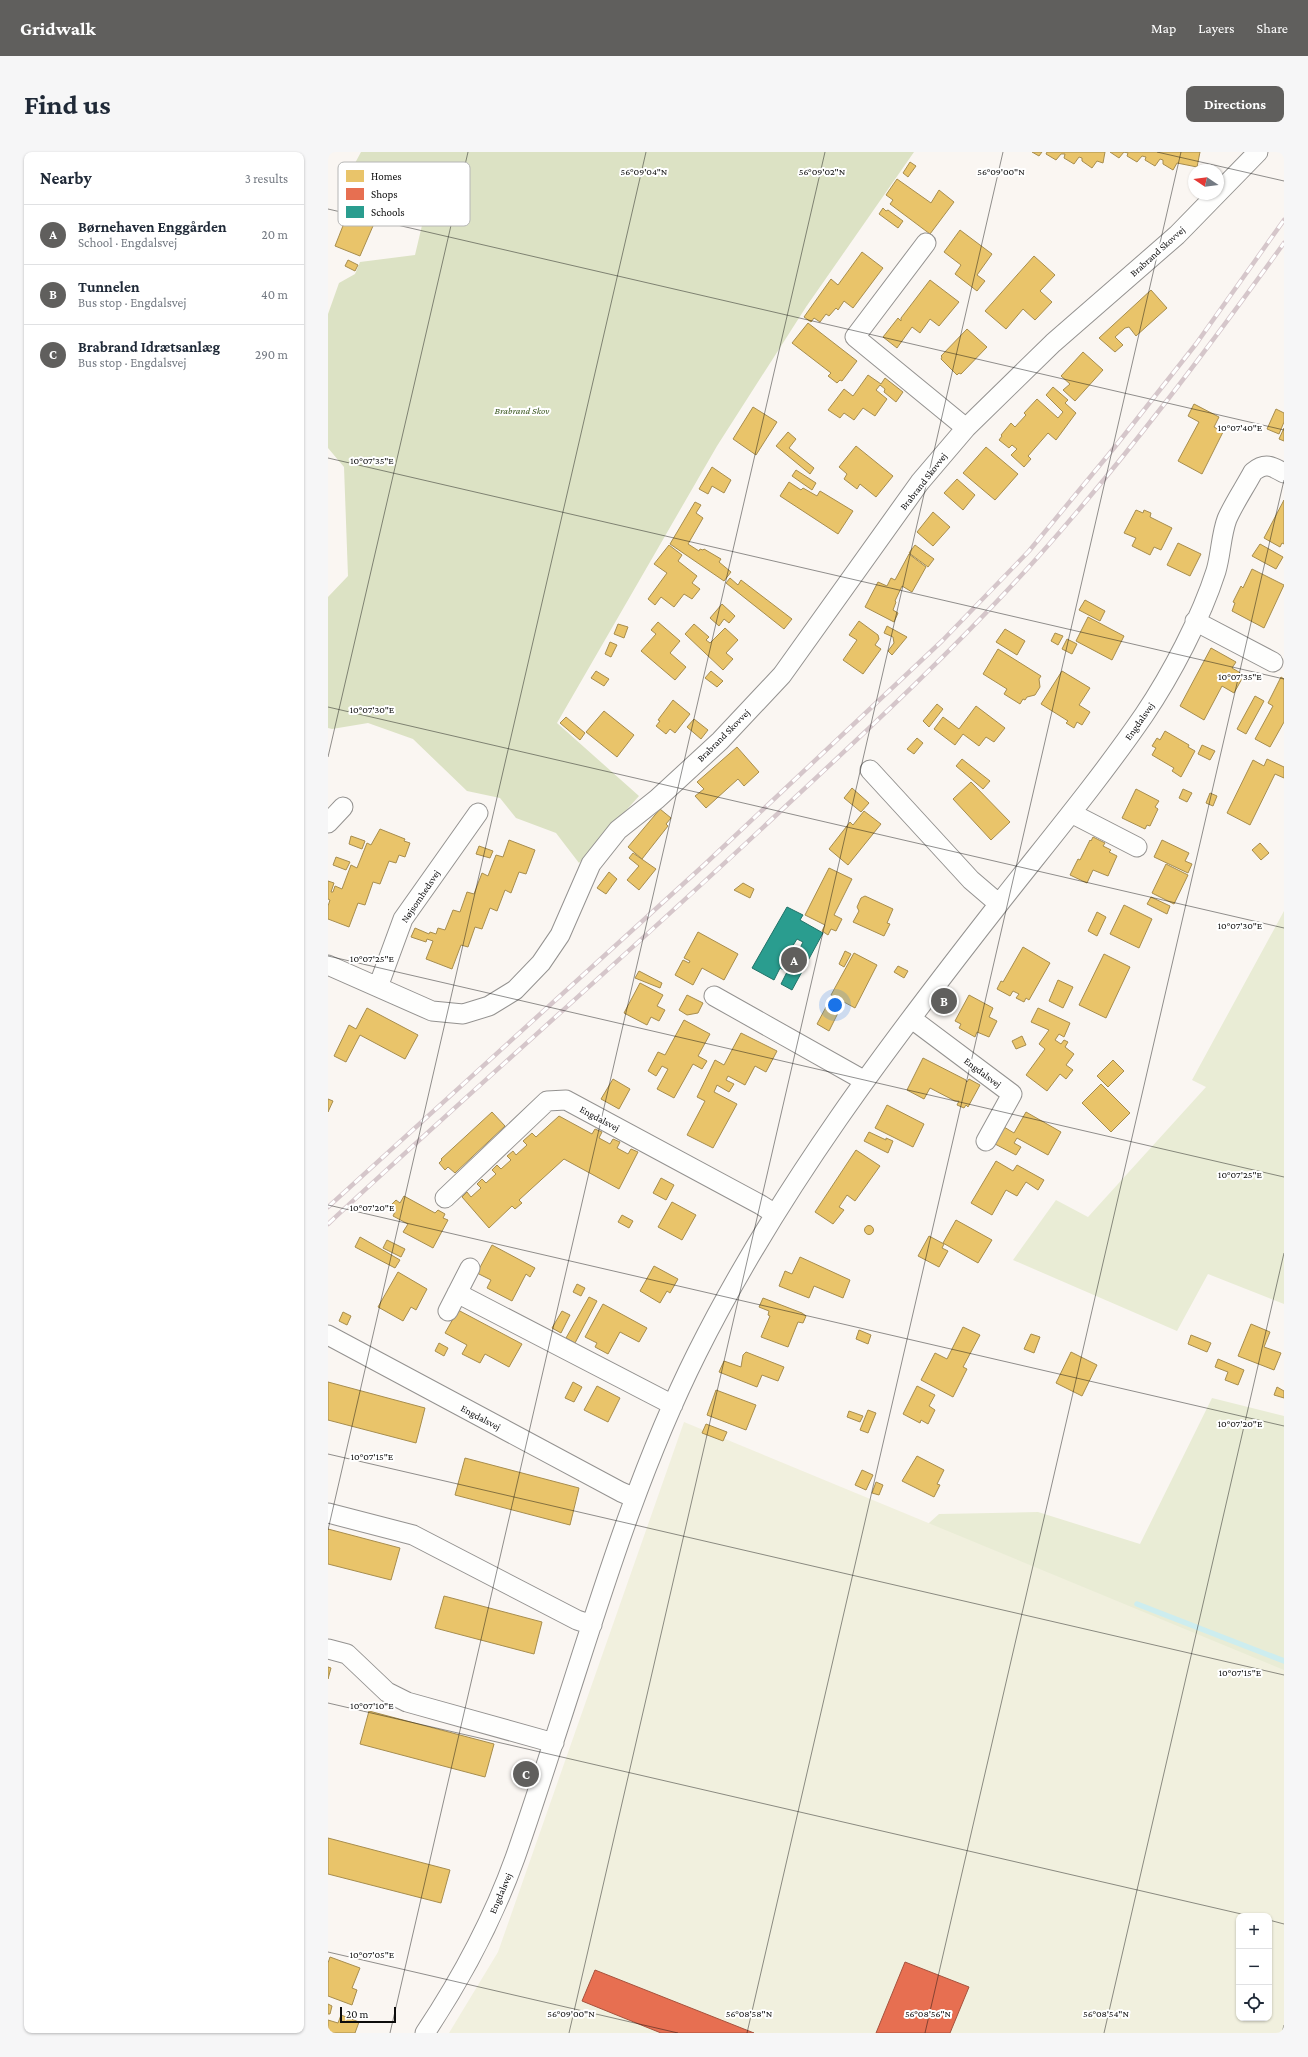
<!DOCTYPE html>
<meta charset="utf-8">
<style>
:root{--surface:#fff;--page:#f6f6f7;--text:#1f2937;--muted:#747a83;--line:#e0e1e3;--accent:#605f5d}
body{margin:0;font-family:"Crimson Pro",serif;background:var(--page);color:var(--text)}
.controls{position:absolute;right:12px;bottom:12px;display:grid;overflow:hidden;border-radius:8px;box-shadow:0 1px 3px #0004}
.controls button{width:36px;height:36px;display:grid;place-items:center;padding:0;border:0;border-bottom:1px solid var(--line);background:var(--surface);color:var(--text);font:20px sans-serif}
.compass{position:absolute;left:860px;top:12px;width:36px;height:36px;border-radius:50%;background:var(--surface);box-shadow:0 1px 3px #0004;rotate:283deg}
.scale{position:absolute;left:12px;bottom:10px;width:56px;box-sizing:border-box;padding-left:4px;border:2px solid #0d0d0d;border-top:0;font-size:11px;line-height:14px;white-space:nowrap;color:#0d0d0d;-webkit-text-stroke:3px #fff;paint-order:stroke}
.you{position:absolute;left:507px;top:853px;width:14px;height:14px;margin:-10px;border:3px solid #fff;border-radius:50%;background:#1a73e8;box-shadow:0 0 0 6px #1a73e833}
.badge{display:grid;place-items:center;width:26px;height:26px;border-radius:50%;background:var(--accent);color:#fff;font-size:13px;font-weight:700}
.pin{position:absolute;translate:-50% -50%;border:2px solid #fff;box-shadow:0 1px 4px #0006}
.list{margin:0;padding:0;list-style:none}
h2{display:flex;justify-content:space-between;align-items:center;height:52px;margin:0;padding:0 16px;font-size:17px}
h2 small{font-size:13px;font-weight:400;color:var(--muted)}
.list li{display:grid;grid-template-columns:26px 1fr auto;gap:12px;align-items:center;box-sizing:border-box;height:60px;padding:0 16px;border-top:1px solid var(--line)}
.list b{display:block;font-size:15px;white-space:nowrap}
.list p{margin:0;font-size:13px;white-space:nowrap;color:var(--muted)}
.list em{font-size:13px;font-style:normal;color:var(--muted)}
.icon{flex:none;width:22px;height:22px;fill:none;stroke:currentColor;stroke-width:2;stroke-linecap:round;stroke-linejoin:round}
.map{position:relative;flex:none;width:956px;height:1881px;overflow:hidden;border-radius:8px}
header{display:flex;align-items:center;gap:24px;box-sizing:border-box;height:56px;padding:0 20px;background:var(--accent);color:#fff}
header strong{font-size:19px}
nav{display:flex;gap:22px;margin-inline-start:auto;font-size:14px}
.intro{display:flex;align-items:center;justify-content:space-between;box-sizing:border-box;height:96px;padding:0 24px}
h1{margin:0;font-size:28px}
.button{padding:10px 18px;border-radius:8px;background:var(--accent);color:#fff;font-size:14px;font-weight:700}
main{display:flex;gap:24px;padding:0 24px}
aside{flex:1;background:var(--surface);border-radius:8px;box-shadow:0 1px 3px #0004}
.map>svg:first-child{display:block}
.green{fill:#e9ecd5}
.forest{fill:#dce2c4}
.pitch{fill:#f1f0de;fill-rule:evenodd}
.homes{fill:#e9c46a;stroke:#a78d4e}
.shops{fill:#e76f51;stroke:#a6523d}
.schools{fill:#2a9d8f;stroke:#217268;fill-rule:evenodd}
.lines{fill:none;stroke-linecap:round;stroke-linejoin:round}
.stream{stroke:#cdedef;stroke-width:5.5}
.minor-casing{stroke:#949290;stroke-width:21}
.minor{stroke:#fefefd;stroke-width:19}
.rail-casing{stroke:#d5c6ca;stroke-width:4.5}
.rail{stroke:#fff;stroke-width:3;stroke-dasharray:9;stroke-linecap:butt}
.ticks{fill:none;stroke:#0d0d0d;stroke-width:1;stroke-opacity:0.45}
.labels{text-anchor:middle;stroke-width:4;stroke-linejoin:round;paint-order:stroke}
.street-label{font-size:10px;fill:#0d0d0d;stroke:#fff}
.park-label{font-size:10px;font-style:italic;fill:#405c26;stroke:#fff}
.key{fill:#fff;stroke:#b6b6b6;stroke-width:1}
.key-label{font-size:11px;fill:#0d0d0d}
.ticks-label{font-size:10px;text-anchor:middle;fill:#0d0d0d;stroke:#fff;stroke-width:4;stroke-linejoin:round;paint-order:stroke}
</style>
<header>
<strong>Gridwalk</strong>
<nav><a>Map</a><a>Layers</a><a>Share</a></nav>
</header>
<div class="intro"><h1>Find us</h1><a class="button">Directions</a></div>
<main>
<aside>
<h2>Nearby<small>3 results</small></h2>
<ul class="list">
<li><span class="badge">A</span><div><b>Børnehaven Enggården</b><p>School · Engdalsvej</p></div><em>20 m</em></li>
<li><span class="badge">B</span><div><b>Tunnelen</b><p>Bus stop · Engdalsvej</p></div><em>40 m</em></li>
<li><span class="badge">C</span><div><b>Brabrand Idrætsanlæg</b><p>Bus stop · Engdalsvej</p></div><em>290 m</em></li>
</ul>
</aside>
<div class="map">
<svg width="956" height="1881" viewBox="0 0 956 1881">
<rect width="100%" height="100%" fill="#faf6f2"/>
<path class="green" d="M956,759V1152L880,1122L849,1179L685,1108L728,1048L760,1065L878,935L864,928Z
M884,1246L956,1264V1522L592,1379L611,1362L710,1360L812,1392Z"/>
<path class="forest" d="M33,0H586L478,155L389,294L229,571L311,644L251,711L228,681L188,666L172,646L139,639L85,587L40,571L4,577L0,576V445L20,424L16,315L0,296V162L11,131L27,122L32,110L87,103L99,52L26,13Z"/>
<path class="pitch" d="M356,1270L956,1518V1881H121L170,1800ZM911,1764H941V1866H911Z"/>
<path class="homes" d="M704,0H714L711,4Z
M719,0H777L775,11L769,9L764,16L754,9V6L751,5L746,12L736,6L737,2H733L728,8L718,2Z
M782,0H796L791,6Z
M796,0H872L869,15L849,11L845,18L835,12V8L832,7L827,14L817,8L818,5L814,4L809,10L799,4L800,1Z
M582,10L588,14L580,25L575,21Z
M569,27L603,51L611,38L626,50L602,82L562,52L565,48L558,43Z
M22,56L48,67L32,104L7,94Z
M555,56L558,59L560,58L575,69L570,76L551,62Z
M632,78L664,102L649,123L657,129L649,139L627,122L633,113L616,100Z
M534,100L555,116L525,156L516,149L510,158L508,156L501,164L498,162L492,170L486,166L483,170L476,165L503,127L510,133Z
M706,104L727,123L712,139L724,150L707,168L695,157L678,177L657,159Z
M20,108L30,113L27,119L17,114Z
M602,128L631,150L611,174L602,167L592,181L584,175L569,196L555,185L570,166L573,169V166Z
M823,138L839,156L808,184L801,175L797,176L787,185L795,193L787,200L771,186Z
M480,171L529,209L514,229L512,228L509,231L500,224L503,221L464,191Z
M639,177L659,195L633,222L631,221L629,223L613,207L614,205L613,204Z
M755,200L775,218L747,249L735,238L742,232L733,224Z
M540,223L553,232L557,226L575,240L568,250L556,240L557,237L552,233L548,238L559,247L547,264L535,256L526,268L516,261L512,266L500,258L516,237L525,244Z
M725,235L740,248L737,251L748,261L728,288L720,281L700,304L703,307L696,315L683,303L689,297L684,293L681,296L671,288L674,284L673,283L683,271L687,275L698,263L696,261L709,247L730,266L735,260L718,243Z
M866,252L891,265L886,275L895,280L874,322L850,309L871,270L860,264Z
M425,255L449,270L428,303L405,287Z
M948,257L956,261V270L951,282L939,277Z
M956,276V289L951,287Z
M460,280L468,287L461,296L486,316L482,322L448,294Z
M528,294L565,324L548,345L532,332L529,337L516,327L519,322L511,315Z
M658,295L690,322L667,348L635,321Z
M384,315L403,328L396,341L384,334L380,342L371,337Z
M468,318L488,331L484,338L464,324Z
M629,327L647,343L635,358L616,341Z
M461,330L473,338L475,336L489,344L492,339L525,359L510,382L452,344Z
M956,348V392L954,391L952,395L936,386Z
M367,350L373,353L368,361L375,366L360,392L371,399L372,397L375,398L376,397L393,407L391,410L403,420L396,429L342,392Z
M808,358L815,361L816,358L823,361L822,365L844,376L833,398L826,395L822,403L804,394L808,386L796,381Z
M605,360L622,375L605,394L589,380Z
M850,391L873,402L862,424L839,413Z
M932,392L955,405L948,417L924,404Z
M341,393L354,403L350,409L369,424L364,431L372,437L364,447L356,442L346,455L333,445L327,453L320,447L339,421L326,412Z
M587,393L606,407L600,415L581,401Z
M581,402L598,415L584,440L574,434L567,449L568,450L565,458L570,461L566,470L537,455L550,430L559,434L563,426L567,428Z
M924,417L956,433L936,476L904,459L907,451L905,450L913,434L915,436Z
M402,426L410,433L413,428L464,467L456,477L398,431Z
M757,448L777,459L772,469L751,458Z
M394,452L407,464L401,471L396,467L391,474L382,466Z
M760,465L796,484L784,508L748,489Z
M531,469L550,483L551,487L547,493L553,497L535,522L515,508L529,488L521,483Z
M330,470L352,489L342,501L358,515L347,528L313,499L328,482L323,478Z
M290,472L300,475L296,486L286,482Z
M366,472L381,485L378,488L382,491L397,476L410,488L398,501L405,507L395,518L357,482Z
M559,474L579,485L564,503L560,499L566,491L565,485L556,481Z
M677,477L697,489L689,503L668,490Z
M727,481L735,484L730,493L723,489Z
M739,487L749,492L744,502L734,497Z
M282,490L289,493L283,505L277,502Z
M883,496L908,510L904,516L916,523L906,541L894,534L876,568L852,554Z
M670,497L713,524L711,527L712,535L707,543L699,545L697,548L695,547L692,552L676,542L679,537L655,522Z
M268,519L281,527L276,534L263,526Z
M383,519L395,529L389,535L377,526Z
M734,519L762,536L751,553L762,560L754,573L749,570L746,576L738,571L740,569L713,552Z
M953,525L956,527V570L942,595L927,587L945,554L940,551Z
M927,544L936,549L918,582L909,577Z
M345,548L362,562L347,581L342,577L338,582L328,574L332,569L330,568Z
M609,552L615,557L601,575L595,569Z
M648,554L677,576L666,590L658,585L651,594L635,582L627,593L606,577L615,565L631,577Z
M276,559L306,583L289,605L258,580Z
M238,565L257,581L252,588L232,571Z
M366,567L380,578L373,587L359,575Z
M837,579L861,593L860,595L867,599L853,625L844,619L846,616L824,603L828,596L824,594L829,586L832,588Z
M589,586L595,591L586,602L579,597Z
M874,593L887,599L882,608L870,602Z
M409,595L431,620L416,634L410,627L378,656L367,644L376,637L369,630Z
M634,607L662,629L655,637L628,614Z
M939,607L956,615V626L947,622L922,673L899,661L925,608L936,614Z
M643,630L682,670L663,688L625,647Z
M524,636L541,651L533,660L516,646Z
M808,637L831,649L827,655L830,657L822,674L819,673L817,677L794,666Z
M855,637L864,641L859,650L851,646Z
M882,641L889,644L885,654L878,651Z
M332,657L343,666L338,672L340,674L314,707L300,695Z
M536,659L553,672L520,713L501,697L522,670L525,673Z
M52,677L77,687L76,689L82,691L77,705L71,703L68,711L61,709L52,732L45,730L37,753L30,751L21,775L0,767V754L2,748L0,747V729L6,731L3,740H5L7,734L14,737L23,713L29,716L39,691L43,693Z
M23,684L37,689L34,697L21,692Z
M765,685L777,691L775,694L783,698L781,700L789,704L780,724L765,718L759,731L742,723L750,707L752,708L762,688L763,689Z
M181,688L207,698L198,722L191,720L183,741L177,738L169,759L162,756L154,777L147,775L140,795L133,793L124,817L98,807L105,789L99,787L98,790L83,785L87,776L101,782L102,780L108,782L110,776L117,778L125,758L132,760L139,740L146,742L154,721L160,724L168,703L175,705Z
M834,688L861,701L857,709L864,712L860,721L826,705Z
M932,691L941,701L933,708L924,698Z
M151,694L165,699L162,706L148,702Z
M305,701L328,717L311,738L299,728L311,714L301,706Z
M8,705L22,710L18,718L5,713Z
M838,712L860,723L846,752L824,741Z
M501,716L524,727L506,763L514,767L508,779L503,777L500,783L494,779L497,773L477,763Z
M281,720L289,727L278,742L269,736Z
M415,731L426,737L422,746L406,738Z
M537,744L565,757L559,771L562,772L556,784L525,770L531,759L529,755L533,746Z
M823,745L842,754L839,762L819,752Z
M796,753L824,767L811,796L782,782Z
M769,760L778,765L769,784L760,779Z
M370,780L410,802L396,828L374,816L365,833L347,823L355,808L361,811L362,809L356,806Z
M695,795L722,811L701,848L698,846L696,850L688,846L691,842L685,839L682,844L669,837L673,829L675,830Z
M517,799L523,802L516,815L511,812Z
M526,801L549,813L527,856L503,843Z
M776,802L802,815L778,866L751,853Z
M570,814L580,819L576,826L566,820Z
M311,819L334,831L332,836L307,826Z
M730,828L745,835L735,856L721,849Z
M312,831L335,843L329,854L337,858L331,869L323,865L319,873L296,861Z
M359,843L375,851L370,861L359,863L351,858Z
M641,843L665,856L661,865L669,869L661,885L649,880L647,885L631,876L633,872L627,869Z
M498,855L510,861L501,879L489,872Z
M39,856L90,883L77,907L32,883L18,910L6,904L21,873L28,877Z
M710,856L742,871L736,885L731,882L727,888L733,892L736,888L740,890L737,895L746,902L738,913L745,918L738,927L732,922L719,939L698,923L717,897L711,892L721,878L703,870Z
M356,868L382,882L370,904L379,909L374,917L365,912L346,946L329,937L340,917L334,914L328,924L320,919L330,900L337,903Z
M413,881L449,899L438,920L427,914L417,933L400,924L398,928L406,932L401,940L389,933L386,940L409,952L385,996L359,983L377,949L369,945L387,908L396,913Z
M694,884L698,893L688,897L684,889Z
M595,906L638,928V929L639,930L641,927L652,933L640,955L638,953L636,956L629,953L631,949H627L602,936L596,947L579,938Z
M785,908L796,919L780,935L769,924Z
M285,927L302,937L291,957L273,947Z
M773,932L802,961L783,980L754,951Z
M0,947L5,949L0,960Z
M559,953L596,972L585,995L547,976Z
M164,960L177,974L127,1021L120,1015L117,1018L111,1011L114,1008L113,1007Z
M698,960L733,980L720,1003L689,986L686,991L693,995L688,1003L667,992L676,975L686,981Z
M231,964L264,982L267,977L274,980L271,986L282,992L285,987L292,990L289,996L300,1002L303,997L310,1000L291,1037L236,1007L191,1048L194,1051L187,1057L184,1054L161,1076L134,1045L139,1040L143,1045L153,1036L149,1032L154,1027L158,1031L168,1022L164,1018L169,1013L173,1017L183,1008L179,1004L185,999L188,1003L199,993L195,989L204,981L208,985Z
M541,980L558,988V986L565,989L560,1001L536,989Z
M528,998L552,1014L527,1049L519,1043L511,1055L516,1058L505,1072L487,1060Z
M668,1009L685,1019L689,1013L716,1028L710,1038L698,1030L689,1044L678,1038L664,1063L643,1051Z
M333,1026L346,1033L338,1048L325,1041Z
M76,1044L107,1061L110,1058L117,1062L115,1066L120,1068L105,1096L75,1080L80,1072L65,1064L68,1058L61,1055L68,1048L72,1051Z
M344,1050L368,1063L354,1088L330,1075Z
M294,1063L305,1069L301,1076L290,1070Z
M628,1068L664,1088L650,1111L615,1091Z
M536.5 1078a4.5 4.5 0 1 1 9 0a4.5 4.5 0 1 1-9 0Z
M601,1084L616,1092L614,1096L620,1099L611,1115L590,1104Z
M32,1085L72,1108L67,1116L27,1095Z
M59,1088L77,1097L73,1105L55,1096Z
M164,1093L207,1116L202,1125L198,1122L184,1149L159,1136L163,1128L149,1121Z
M472,1105L522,1128L515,1146L486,1134L481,1146L451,1134L457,1119L464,1122Z
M326,1114L350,1127L342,1141L339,1139L332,1151L312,1139Z
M70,1120L99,1137L88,1158L83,1155L75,1169L50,1155Z
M249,1132L257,1136L253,1144L245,1140Z
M261,1145L269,1149L247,1191L238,1186Z
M435,1146L474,1161L478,1164L475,1171L470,1170L460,1195L433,1185L442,1164L440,1163L441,1159L431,1155Z
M275,1152L319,1176L311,1190L292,1180L280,1202L267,1195L269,1191L257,1185Z
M130,1158L194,1192L181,1215L157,1202L152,1211L134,1202L139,1193L117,1181Z
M234,1159L242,1163L233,1181L224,1176Z
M15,1160L23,1164L19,1173L11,1169Z
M923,1172L942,1180L936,1195L953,1201L946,1218L910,1204Z
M635,1175L652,1183L635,1215L639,1217L625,1245L593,1228L607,1201L619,1207Z
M531,1178L543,1183L540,1192L528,1187Z
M703,1182L712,1185L706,1201L696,1197Z
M863,1183L883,1191L879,1200L860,1192Z
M111,1191L120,1196L116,1204L107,1199Z
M418,1200L456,1215L450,1229L434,1223L429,1235L391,1220L396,1209L413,1215L415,1203Z
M743,1200L769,1213L754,1244L728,1231Z
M890,1207L916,1218L910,1233L897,1228L900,1220L887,1215Z
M0,1230L97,1256L88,1291L0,1268Z
M245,1230L254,1235L246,1250L237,1246Z
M269,1234L292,1246L280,1270L256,1258Z
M589,1234L607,1243L601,1254L607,1258L600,1272L593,1268L592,1271L575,1262Z
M949,1235L956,1239V1246L946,1243Z
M388,1238L428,1253L418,1278L379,1263Z
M540,1258L548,1261L540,1281L532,1278Z
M521,1259L535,1264L532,1270L519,1265Z
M378,1272L399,1280L395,1289L374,1281Z
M589,1304L616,1318L609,1332L612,1333L606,1345L574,1329Z
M137,1306L251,1336L242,1373L127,1343Z
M534,1318L545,1323L538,1338L527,1333Z
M548,1330L555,1333L551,1343L544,1341Z
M0,1377L72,1396L63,1428L0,1412Z
M116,1444L214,1470L206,1502L107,1476Z
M0,1515L3,1516L0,1527Z
M41,1559L166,1592L157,1625L32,1592Z
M0,1686L122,1718L113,1751L0,1722Z
M2,1805L32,1816L24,1836L29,1838L24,1853L0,1844V1811Z
M0,1852L4,1854L2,1862H0Z
M13,1863L31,1870L27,1881H0V1868L10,1871Z"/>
<path class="shops" d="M577,1810L641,1835L622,1881H548Z
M267,1818L426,1881H333L254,1849Z"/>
<path class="schools" d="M459,755L475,763L472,768L495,781L464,838L453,832L459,820L452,816L446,828L424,816ZM469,787L475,790L468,804L461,800Z"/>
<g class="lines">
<path class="stream" d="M809,1452L956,1509"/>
<defs>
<path id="minor" d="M598,91L527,185L638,276
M867,469L945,510
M542,618L643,728L671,752
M743,661L809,695
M0,671L15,655
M0,813L104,859L135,862L161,854L187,838L213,811L232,783L263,712L290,678L329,647L392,589L454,523L592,330L638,276L725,191L849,83L930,0
M50,835L75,767L150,661
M386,844L537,929
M584,867L684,942L658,989
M117,1046L219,949L238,948L433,1053L447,1062
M129,1141L345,1253
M120,1159L142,1116
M0,1183L293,1340L307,1346
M0,1361L85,1383L249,1468L264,1473
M0,1497L19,1502L59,1540L79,1550L226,1591
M97,1881C133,1827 165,1767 187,1706C199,1672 210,1638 221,1604C266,1468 305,1329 369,1201C451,1037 562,891 674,748C722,687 772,627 816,563C843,523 873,466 888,419C893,402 893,383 899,367C906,351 917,335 925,320C937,310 944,314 956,321"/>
</defs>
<use href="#minor" class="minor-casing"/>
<use href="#minor" class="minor"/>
<defs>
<path id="rail" d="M0,1055L376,713L614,489L701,399L786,296L868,192L956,68
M0,1072C152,931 308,795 459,653C545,573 631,493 709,406C798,306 878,199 956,91"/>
</defs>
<use href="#rail" class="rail-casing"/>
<use href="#rail" class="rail"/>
</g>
<path class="ticks" d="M829,0L956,29M0,57L956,278M0,306L956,527M0,555L956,776M0,605L140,0M0,804L956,1025M0,1053L956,1274M0,1302L956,1523M0,1378L318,0M0,1551L922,1764M941,1768L956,1772M0,1800L350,1881M62,1881L497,0M241,1881L675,0M419,1881L853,0M597,1881L956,328M776,1881L956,1101M954,1881L956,1873"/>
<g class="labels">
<g class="street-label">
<text transform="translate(829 99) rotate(-42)" y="4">Brabrand Skovvej</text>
<text transform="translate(595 329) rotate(-52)" y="4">Brabrand Skovvej</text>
<text transform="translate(811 569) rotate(-55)" y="4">Engdalsvej</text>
<text transform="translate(395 583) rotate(-45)" y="4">Brabrand Skovvej</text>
<text transform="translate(92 744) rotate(-56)" y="4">Nøjsomhedsvej</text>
<text transform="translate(655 920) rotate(37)" y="4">Engdalsvej</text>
<text transform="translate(272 966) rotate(28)" y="4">Engdalsvej</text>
<text transform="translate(153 1265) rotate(28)" y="4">Engdalsvej</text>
<text transform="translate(172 1741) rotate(-67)" y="4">Engdalsvej</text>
</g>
<g class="park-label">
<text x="194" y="262">Brabrand Skov</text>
</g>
</g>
<rect x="10" y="10" width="132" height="64" rx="6" class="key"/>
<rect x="18" y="18" width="18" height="12" fill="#e9c46a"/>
<rect x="18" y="36" width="18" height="12" fill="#e76f51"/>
<rect x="18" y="54" width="18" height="12" fill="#2a9d8f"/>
<g class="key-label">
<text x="43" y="28">Homes</text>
<text x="43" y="46">Shops</text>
<text x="43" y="64">Schools</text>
</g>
<g class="ticks-label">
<text x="316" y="23">56°09'04"N</text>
<text x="494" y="23">56°09'02"N</text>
<text x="673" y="23">56°09'00"N</text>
<text x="912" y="279">10°07'40"E</text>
<text x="44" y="312">10°07'35"E</text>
<text x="912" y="528">10°07'35"E</text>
<text x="44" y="561">10°07'30"E</text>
<text x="912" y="777">10°07'30"E</text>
<text x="44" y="810">10°07'25"E</text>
<text x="912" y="1026">10°07'25"E</text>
<text x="44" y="1059">10°07'20"E</text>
<text x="912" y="1275">10°07'20"E</text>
<text x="44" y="1308">10°07'15"E</text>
<text x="912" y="1524">10°07'15"E</text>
<text x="44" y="1557">10°07'10"E</text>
<text x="44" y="1806">10°07'05"E</text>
<text x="243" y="1865">56°09'00"N</text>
<text x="421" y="1865">56°08'58"N</text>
<text x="600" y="1865">56°08'56"N</text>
<text x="778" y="1865">56°08'54"N</text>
</g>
</svg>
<div class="controls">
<button>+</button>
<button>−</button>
<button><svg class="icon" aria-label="locate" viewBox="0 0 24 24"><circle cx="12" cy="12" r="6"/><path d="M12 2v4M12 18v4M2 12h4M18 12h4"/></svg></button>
</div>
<svg class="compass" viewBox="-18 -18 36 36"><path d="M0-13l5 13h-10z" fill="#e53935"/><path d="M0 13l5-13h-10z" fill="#747a83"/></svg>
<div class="scale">20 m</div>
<div class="you"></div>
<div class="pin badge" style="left:466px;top:808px">A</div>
<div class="pin badge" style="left:616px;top:849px">B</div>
<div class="pin badge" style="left:198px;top:1622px">C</div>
</div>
</main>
